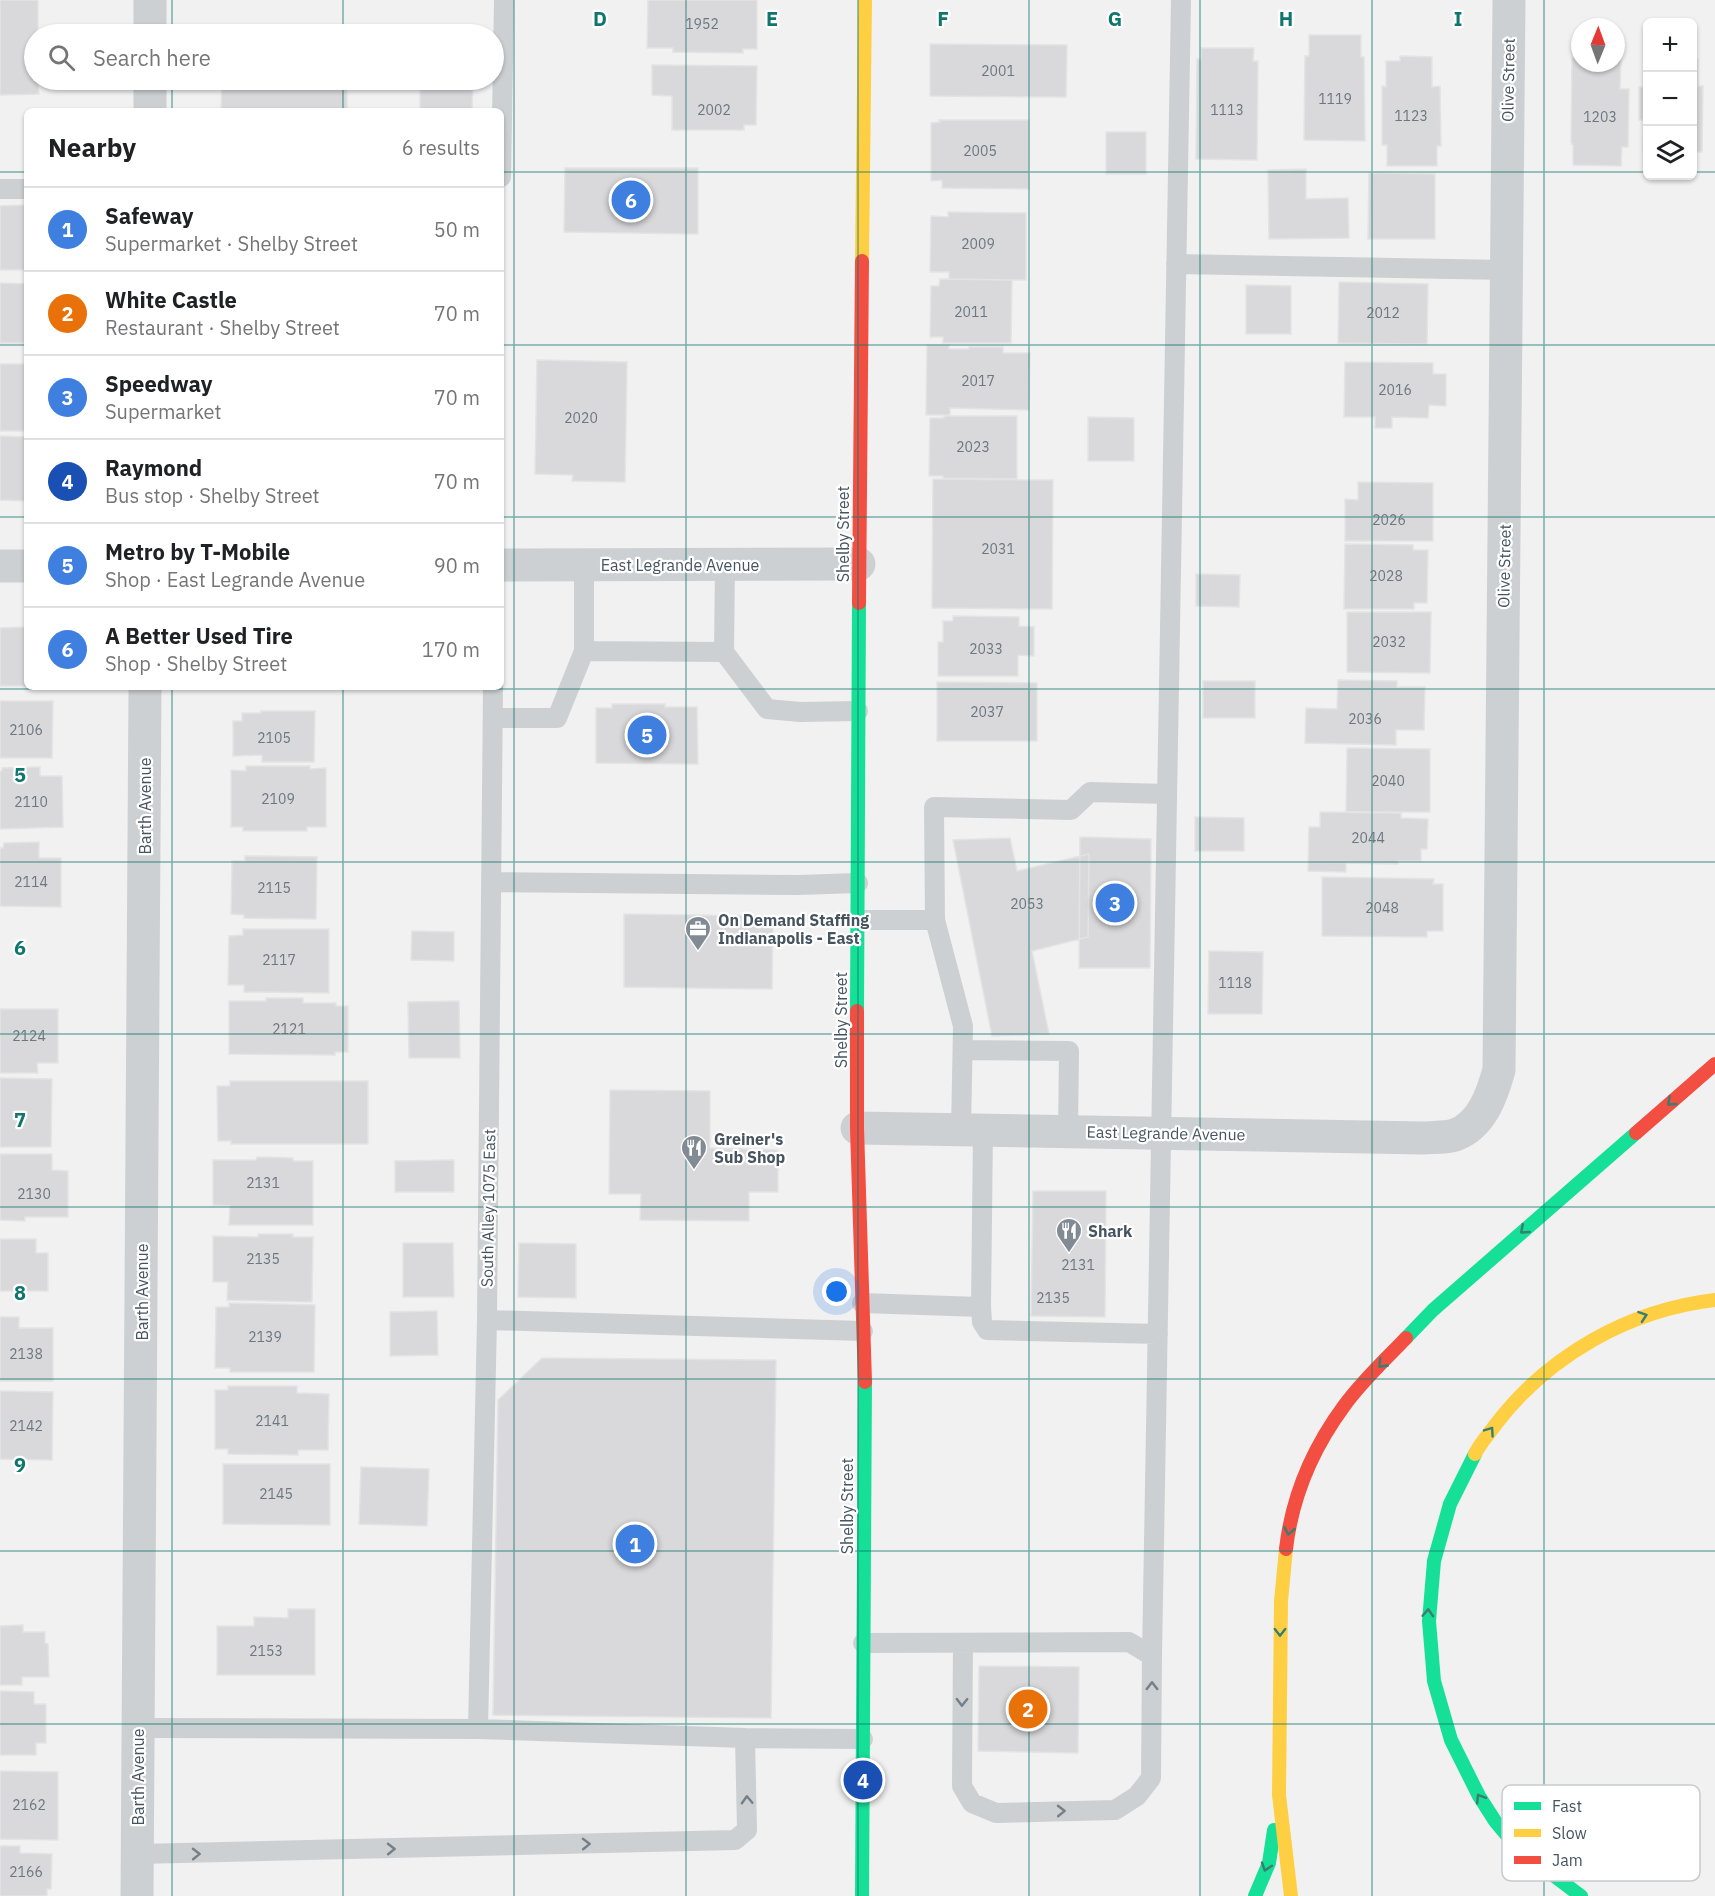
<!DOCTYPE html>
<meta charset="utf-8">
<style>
:root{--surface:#fff;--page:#f2f2f2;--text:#202124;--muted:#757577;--line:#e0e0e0;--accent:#828b93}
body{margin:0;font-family:"IBM Plex Sans",sans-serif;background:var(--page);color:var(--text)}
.controls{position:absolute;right:18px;top:18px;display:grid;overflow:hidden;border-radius:9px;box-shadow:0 2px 4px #0004}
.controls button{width:54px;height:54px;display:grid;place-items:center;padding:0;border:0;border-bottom:2px solid var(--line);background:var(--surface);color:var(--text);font:30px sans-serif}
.compass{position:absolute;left:1571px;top:18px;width:54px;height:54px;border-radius:50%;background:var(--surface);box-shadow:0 2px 4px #0004;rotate:1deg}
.you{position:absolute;left:837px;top:1292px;width:21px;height:21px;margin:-15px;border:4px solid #fff;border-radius:50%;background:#1a73e8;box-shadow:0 0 0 9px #1a73e833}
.badge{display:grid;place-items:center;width:39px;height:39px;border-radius:50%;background:var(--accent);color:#fff;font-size:20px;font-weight:700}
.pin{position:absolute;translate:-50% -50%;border:3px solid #fff;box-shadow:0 2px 6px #0006}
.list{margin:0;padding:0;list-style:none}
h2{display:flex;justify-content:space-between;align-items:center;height:78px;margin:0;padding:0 24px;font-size:26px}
h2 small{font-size:20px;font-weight:400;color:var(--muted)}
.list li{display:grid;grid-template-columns:39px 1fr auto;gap:18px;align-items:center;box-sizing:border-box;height:84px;padding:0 24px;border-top:2px solid var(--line)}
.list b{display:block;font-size:22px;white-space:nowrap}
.list p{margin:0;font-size:20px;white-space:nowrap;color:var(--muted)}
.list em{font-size:20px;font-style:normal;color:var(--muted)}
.icon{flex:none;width:33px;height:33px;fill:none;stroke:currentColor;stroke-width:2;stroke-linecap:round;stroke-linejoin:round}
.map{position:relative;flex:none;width:1715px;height:1896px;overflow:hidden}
.search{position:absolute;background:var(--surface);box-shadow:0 2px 4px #0004;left:24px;top:24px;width:480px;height:66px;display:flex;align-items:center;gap:15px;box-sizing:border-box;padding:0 21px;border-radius:33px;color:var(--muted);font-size:22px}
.panel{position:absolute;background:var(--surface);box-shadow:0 2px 4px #0004;left:24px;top:108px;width:480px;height:582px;border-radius:9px}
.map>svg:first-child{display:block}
.building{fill:#d9d9db;stroke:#e3e3e4;stroke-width:1.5}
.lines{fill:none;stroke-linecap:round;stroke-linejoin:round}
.lane{stroke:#cdd0d2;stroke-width:20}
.street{stroke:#cdd0d2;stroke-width:33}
.fast{stroke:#16e098;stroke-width:14}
.slow{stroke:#ffcf43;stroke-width:14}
.jam{stroke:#f24e42;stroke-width:14}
.oneway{stroke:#387e71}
.oneway2{stroke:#757f88}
.grid{fill:none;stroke:#0f766e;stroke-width:1.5;stroke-opacity:0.55}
.labels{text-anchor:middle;stroke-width:4.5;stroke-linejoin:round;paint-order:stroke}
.number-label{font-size:14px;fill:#6c7780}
.street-label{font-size:16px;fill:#465460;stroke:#fff}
.poi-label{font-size:16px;font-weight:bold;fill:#465460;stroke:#fff;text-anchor:start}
.key{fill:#fff;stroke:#c8cccf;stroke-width:1.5}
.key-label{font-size:16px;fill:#465460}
.grid-label{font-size:20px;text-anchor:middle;font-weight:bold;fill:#0f766e;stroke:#fff;stroke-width:4.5;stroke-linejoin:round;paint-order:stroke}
</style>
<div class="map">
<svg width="1715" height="1896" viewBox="0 0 1715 1896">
<rect width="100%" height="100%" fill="#f2f1f1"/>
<path class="building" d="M0,0H38V34H34V80H38L39,94L0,95Z
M648,0H757V49H743V53L673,52V48H647Z
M1309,35H1361V57H1364L1365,141L1304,140L1305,56H1309Z
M930,44L1067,45L1066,97L930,96Z
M1201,48H1254L1253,61H1258L1257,160L1196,159L1197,59H1201Z
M1400,56L1432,57V87L1440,86L1441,146H1437V166H1387V145H1382V86L1386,87V61H1400Z
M1572,58H1580V63H1616V59H1621L1620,89H1629L1628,147H1622L1621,166L1573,165V144H1571Z
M1692,59H1698V86H1703L1702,152H1692Z
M1645,61H1648V151H1643L1644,120H1639V87H1644Z
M652,65L757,66L756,125H744V130H672V96L652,95Z
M222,80H347V111H221Z
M420,80H473L472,111H420Z
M939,120H1029V189L942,188V180L931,181V123L940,122Z
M1106,132H1146V174H1106Z
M565,168H698V234L564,232Z
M1306,169V199L1348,198L1349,238L1269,239L1268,170Z
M1369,173L1435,174V239H1368Z
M27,205V270H0V206Z
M948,212L1026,213V280L949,279V272H930L931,216L948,217Z
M940,279L1012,280L1011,343H943V337H930L931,286H939Z
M1339,282L1428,284L1427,344L1338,343Z
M0,283L27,284V343H0Z
M1246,285L1291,286V334H1246Z
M927,345H949V349H969V347H1003V353H1030L1029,410L950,408V415H926Z
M537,360L627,362L625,482L572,481L573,475L535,474Z
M1345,362L1433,363V374H1446V406L1429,405L1428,418L1392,417V428H1375V417H1344Z
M0,364H27V431H0Z
M944,416H1017V479L943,478V476H929L930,418H944Z
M1088,417L1134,418V461H1088Z
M0,436L27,437V501L0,500Z
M933,479L1053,480L1052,609L932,608Z
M1358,482L1433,483V541H1345V499L1358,500Z
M1345,544L1413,545V550H1428L1427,603H1414V609H1344Z
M1196,574L1240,575L1239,607L1196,606Z
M1347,612H1431L1430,673L1347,672Z
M953,616L1019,617V626L1034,627V656L1018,655V676H938V642H943V621H953Z
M27,627V686H0V628Z
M1338,680L1397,681V687H1425L1424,730H1396V745L1305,743L1306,708L1337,709Z
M1203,681H1255V718H1203Z
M937,682L1037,683V741H937Z
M0,701H53L52,758H0Z
M612,704H665V707H697L698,764L596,763V708H612Z
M261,711H315L314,762H262V755L233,756V721H242V713H261Z
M1347,748L1430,749V812H1346Z
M246,766H310V769L326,768V827H307V831H243V827H231V770L246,771Z
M40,767V776H62L63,827L0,829V771H2V768Z
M1320,812L1401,813V818L1428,819L1427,849H1421V861H1398V864L1346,863V872L1308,871L1309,827H1320Z
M1195,817L1244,818V851H1195Z
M1080,837L1151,839L1150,968H1079Z
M1010,838L1017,871L1089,854L1088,937L1032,951L1049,1034L992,1036L953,840Z
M39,842V858H61V907L0,906V848H3L4,843Z
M245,856L317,857L316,919L244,918V915L231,914L232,861H245Z
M1322,877L1434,879L1433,884H1443V931H1427V937L1322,936Z
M624,914L773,916L772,989L624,987Z
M243,929H329V993L244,992V985H228L229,936L243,935Z
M412,931L454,932V961L411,960Z
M1209,951L1263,952L1262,1014H1208Z
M266,998H303V1003H336V1006H348V1052H335V1055L229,1054V1001H266Z
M459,1001L460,1058H409L408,1002Z
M0,1009H58V1063H37L38,1073H0Z
M0,1078L52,1079L51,1147H0Z
M230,1081H368V1144H231V1141H218L217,1086H230Z
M610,1090L710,1091V1148L778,1150V1192H749V1221L640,1220L641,1194H609Z
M0,1154H52V1170L68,1171V1217H25V1221L0,1220Z
M257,1157L293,1158V1161H313V1225H229L230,1206L213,1205V1160H256Z
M454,1160V1192H395V1161Z
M1033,1191H1106L1105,1317L1031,1316Z
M258,1234H293V1237H313L312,1302L227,1300L228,1282H213V1236L258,1237Z
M0,1239H36V1253H48V1291H0Z
M403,1243H453L454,1297H403Z
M519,1243L576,1244V1298L518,1297Z
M229,1303L315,1305L314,1372H230V1368H215L216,1307H229Z
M437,1311L438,1355L390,1356V1312Z
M0,1317H19V1328H53V1381H0Z
M542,1358L776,1360L771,1718L493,1715L498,1400Z
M228,1386H297V1393L329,1394L328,1450H298V1455L228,1454V1449H215V1390H228Z
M0,1391L53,1392L52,1460L0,1459Z
M223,1464H330V1525L223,1524Z
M361,1467L429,1469L427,1526L359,1524Z
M288,1609H315V1675H217V1626H254V1617L288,1618Z
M23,1625V1632H45V1643L48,1644L49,1677H22V1685H0V1626Z
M979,1666L1079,1667L1078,1753L978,1751Z
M0,1691L34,1692V1704H46V1743H36V1755H0Z
M0,1771L58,1772V1840L0,1839Z
M0,1846H20V1853L52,1854L51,1889H47V1896H0Z"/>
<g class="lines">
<path class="lane" d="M501,177L504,0
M0,189H27
M1176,264L1506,270
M584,565V651
M724,652L725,565
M493,718H557L584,651L724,652L767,709L800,712L858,711
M492,882L798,885L858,883
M858,920H935L963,1026L961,1130
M935,920L934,807L1071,810L1090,792L1167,794
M963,1050L1069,1051L1068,1132
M862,1303L981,1307L983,1130
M981,1307L982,1322L987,1330L1158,1334
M487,1320L863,1331
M863,1643L1129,1642L1152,1656L1151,1778L1137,1796L1115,1810L996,1813L972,1803L962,1786L963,1643
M1152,1656L1181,0
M478,1729L487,1320L493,687
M745,1738L863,1739
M138,1854L735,1840L747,1830L745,1738L478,1729L139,1728"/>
<path class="street" d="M150,34V0
M150,111V80
M501,565L859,564
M0,566H27
M857,1128L1422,1138C1432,1137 1446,1138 1455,1135C1482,1125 1492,1095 1499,1070L1509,0
M137,1896L145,687"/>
<path class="fast" d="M857,1011L859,603
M1406,1338L1433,1310L1636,1133
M1475,1454L1450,1504L1434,1561L1429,1621L1434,1681L1451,1740L1479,1796L1495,1821L1510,1839L1529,1857L1581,1896
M862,1896L865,1382
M1255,1896L1269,1863L1274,1830"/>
<path class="slow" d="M862,261L865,0
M1475,1454C1480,1443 1489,1434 1496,1424C1549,1355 1629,1310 1715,1300
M1286,1549L1281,1601L1279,1795L1291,1896"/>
<path class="jam" d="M859,603L862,261
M857,1011V1128L865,1382
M1636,1133L1715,1064
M1286,1549C1292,1497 1313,1448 1344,1406C1362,1381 1385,1360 1406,1338"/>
</g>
<defs><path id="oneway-chevron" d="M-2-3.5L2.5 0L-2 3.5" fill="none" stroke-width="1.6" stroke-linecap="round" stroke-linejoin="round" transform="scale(1.5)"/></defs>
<g class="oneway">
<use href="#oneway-chevron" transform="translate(1671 1102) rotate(139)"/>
<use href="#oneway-chevron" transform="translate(1524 1230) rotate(139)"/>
<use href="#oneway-chevron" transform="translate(1643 1316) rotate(-19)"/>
<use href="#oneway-chevron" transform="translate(1382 1364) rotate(134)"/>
<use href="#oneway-chevron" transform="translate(1490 1431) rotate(-55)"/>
<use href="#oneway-chevron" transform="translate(1289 1531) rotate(100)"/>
<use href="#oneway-chevron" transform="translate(1428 1613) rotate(-87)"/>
<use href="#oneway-chevron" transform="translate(1280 1632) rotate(90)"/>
<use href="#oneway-chevron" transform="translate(1480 1798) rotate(-122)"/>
<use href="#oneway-chevron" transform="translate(1266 1867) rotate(108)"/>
</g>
<g class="oneway2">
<use href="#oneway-chevron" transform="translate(1152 1686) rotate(-90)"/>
<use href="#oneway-chevron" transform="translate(962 1702) rotate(91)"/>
<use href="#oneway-chevron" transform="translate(747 1800) rotate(-92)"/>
<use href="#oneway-chevron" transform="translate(1061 1811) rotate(-1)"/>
<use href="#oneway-chevron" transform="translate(586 1844) rotate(-1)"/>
<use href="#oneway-chevron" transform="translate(391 1849) rotate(-1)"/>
<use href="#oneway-chevron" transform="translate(196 1854) rotate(-1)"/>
</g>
<path class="grid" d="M172,0V34M343,0V34M514,0V1896M686,0V1896M858,0V1896M1029,0V1896M1200,0V1896M1372,0V1896M1544,0V1896M172,80V111M343,80V111M0,172H27M501,172H1648M1692,172H1715M0,345H27M501,345H1715M0,517H27M501,517H1715M172,687V1896M343,687V1896M0,689H1715M0,862H1715M0,1034H1715M0,1207H1715M0,1379H1715M0,1551H1715M0,1724H1715"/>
<defs>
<symbol id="office-pin" viewBox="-11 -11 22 30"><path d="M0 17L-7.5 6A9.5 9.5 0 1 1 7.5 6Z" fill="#828b93" stroke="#fff"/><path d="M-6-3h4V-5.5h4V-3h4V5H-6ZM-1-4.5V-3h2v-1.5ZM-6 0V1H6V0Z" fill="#fff"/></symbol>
<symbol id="restaurant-pin" viewBox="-11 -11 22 30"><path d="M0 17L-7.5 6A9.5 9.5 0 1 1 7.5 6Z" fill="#828b93" stroke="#fff"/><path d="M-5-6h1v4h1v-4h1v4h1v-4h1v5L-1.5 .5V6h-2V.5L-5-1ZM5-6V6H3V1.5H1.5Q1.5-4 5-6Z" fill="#fff"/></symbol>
</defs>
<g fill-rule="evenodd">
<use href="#office-pin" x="683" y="914" width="30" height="40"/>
<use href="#restaurant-pin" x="679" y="1133" width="30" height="40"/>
<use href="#restaurant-pin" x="1054" y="1216" width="30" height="40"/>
</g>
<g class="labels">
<g class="number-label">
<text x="702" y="29">1952</text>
<text x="998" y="76">2001</text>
<text x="1335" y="104">1119</text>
<text x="714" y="115">2002</text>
<text x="1227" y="115">1113</text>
<text x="1411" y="121">1123</text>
<text x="1600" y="122">1203</text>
<text x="980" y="156">2005</text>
<text x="978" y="249">2009</text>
<text x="971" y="317">2011</text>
<text x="1383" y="318">2012</text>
<text x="978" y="386">2017</text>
<text x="1395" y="395">2016</text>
<text x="581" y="423">2020</text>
<text x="973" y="452">2023</text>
<text x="1389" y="525">2026</text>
<text x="998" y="554">2031</text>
<text x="1386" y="581">2028</text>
<text x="1389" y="647">2032</text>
<text x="986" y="654">2033</text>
<text x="987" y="717">2037</text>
<text x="1365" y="724">2036</text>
<text x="26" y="735">2106</text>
<text x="274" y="743">2105</text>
<text x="1388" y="786">2040</text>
<text x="278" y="804">2109</text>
<text x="31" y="807">2110</text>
<text x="1368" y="843">2044</text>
<text x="31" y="887">2114</text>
<text x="274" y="893">2115</text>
<text x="1027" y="909">2053</text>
<text x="1382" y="913">2048</text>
<text x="279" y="965">2117</text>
<text x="1235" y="988">1118</text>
<text x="289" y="1034">2121</text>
<text x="29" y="1041">2124</text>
<text x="263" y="1188">2131</text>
<text x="34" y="1199">2130</text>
<text x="263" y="1264">2135</text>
<text x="1078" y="1270">2131</text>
<text x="1053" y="1303">2135</text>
<text x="265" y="1342">2139</text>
<text x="26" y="1359">2138</text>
<text x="272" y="1426">2141</text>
<text x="26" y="1431">2142</text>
<text x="276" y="1499">2145</text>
<text x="266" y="1656">2153</text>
<text x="29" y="1810">2162</text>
<text x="26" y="1877">2166</text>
</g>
<g class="street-label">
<text transform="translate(1508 80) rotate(-89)" y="6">Olive Street</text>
<text transform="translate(843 534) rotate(-90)" y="6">Shelby Street</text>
<text x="680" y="571">East Legrande Avenue</text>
<text transform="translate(1504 566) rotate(-89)" y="6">Olive Street</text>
<text transform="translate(145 806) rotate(-90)" y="6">Barth Avenue</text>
<text transform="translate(841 1020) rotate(-90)" y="6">Shelby Street</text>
<text transform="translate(1166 1133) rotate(1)" y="6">East Legrande Avenue</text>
<text transform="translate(488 1208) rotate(-89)" y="6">South Alley 1075 East</text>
<text transform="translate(142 1292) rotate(-90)" y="6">Barth Avenue</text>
<text transform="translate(847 1506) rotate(-90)" y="6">Shelby Street</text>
<text transform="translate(138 1777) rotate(-90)" y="6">Barth Avenue</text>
</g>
<g class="poi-label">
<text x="718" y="926">On Demand Staffing<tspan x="718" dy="18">Indianapolis - East</tspan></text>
<text x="714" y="1145">Greiner's<tspan x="714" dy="18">Sub Shop</tspan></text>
<text x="1088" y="1237">Shark</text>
</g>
</g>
<rect x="1502" y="1785" width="198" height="96" rx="9" class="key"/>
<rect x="1514" y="1802" width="27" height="8" fill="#16e098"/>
<rect x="1514" y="1829" width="27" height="8" fill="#ffcf43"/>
<rect x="1514" y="1856" width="27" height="8" fill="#f24e42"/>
<g class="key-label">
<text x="1552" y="1812">Fast</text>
<text x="1552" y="1839">Slow</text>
<text x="1552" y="1866">Jam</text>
</g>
<g class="grid-label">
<text x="600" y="26">D</text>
<text x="772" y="26">E</text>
<text x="943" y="26">F</text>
<text x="1115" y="26">G</text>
<text x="1286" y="26">H</text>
<text x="1458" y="26">I</text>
<text x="20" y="782">5</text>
<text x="20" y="955">6</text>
<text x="20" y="1127">7</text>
<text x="20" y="1300">8</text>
<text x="20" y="1472">9</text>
</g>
</svg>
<div class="controls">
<button>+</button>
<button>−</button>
<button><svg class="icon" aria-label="layers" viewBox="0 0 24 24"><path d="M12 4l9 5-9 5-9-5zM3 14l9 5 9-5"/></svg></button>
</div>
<svg class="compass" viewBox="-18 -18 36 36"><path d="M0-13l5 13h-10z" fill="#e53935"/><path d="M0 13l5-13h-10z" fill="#757577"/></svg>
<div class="you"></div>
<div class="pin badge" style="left:635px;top:1544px;background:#3f7fe0">1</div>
<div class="pin badge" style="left:1028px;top:1709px;background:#e8710a">2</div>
<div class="pin badge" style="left:1115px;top:903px;background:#3f7fe0">3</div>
<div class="pin badge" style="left:863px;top:1780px;background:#1a4fb4">4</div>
<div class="pin badge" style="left:647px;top:735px;background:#3f7fe0">5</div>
<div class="pin badge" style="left:631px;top:200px;background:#3f7fe0">6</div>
<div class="search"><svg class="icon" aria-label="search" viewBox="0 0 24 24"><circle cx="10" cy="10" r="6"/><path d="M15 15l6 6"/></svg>Search here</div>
<section class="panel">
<h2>Nearby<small>6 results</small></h2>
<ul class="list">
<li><span class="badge" style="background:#3f7fe0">1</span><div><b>Safeway</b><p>Supermarket · Shelby Street</p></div><em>50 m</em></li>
<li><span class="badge" style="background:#e8710a">2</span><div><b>White Castle</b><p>Restaurant · Shelby Street</p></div><em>70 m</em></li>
<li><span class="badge" style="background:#3f7fe0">3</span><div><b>Speedway</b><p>Supermarket</p></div><em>70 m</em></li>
<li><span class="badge" style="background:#1a4fb4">4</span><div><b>Raymond</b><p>Bus stop · Shelby Street</p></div><em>70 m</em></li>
<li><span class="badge" style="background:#3f7fe0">5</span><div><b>Metro by T-Mobile</b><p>Shop · East Legrande Avenue</p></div><em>90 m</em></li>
<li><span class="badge" style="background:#3f7fe0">6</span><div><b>A Better Used Tire</b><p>Shop · Shelby Street</p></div><em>170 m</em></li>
</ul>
</section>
</div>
